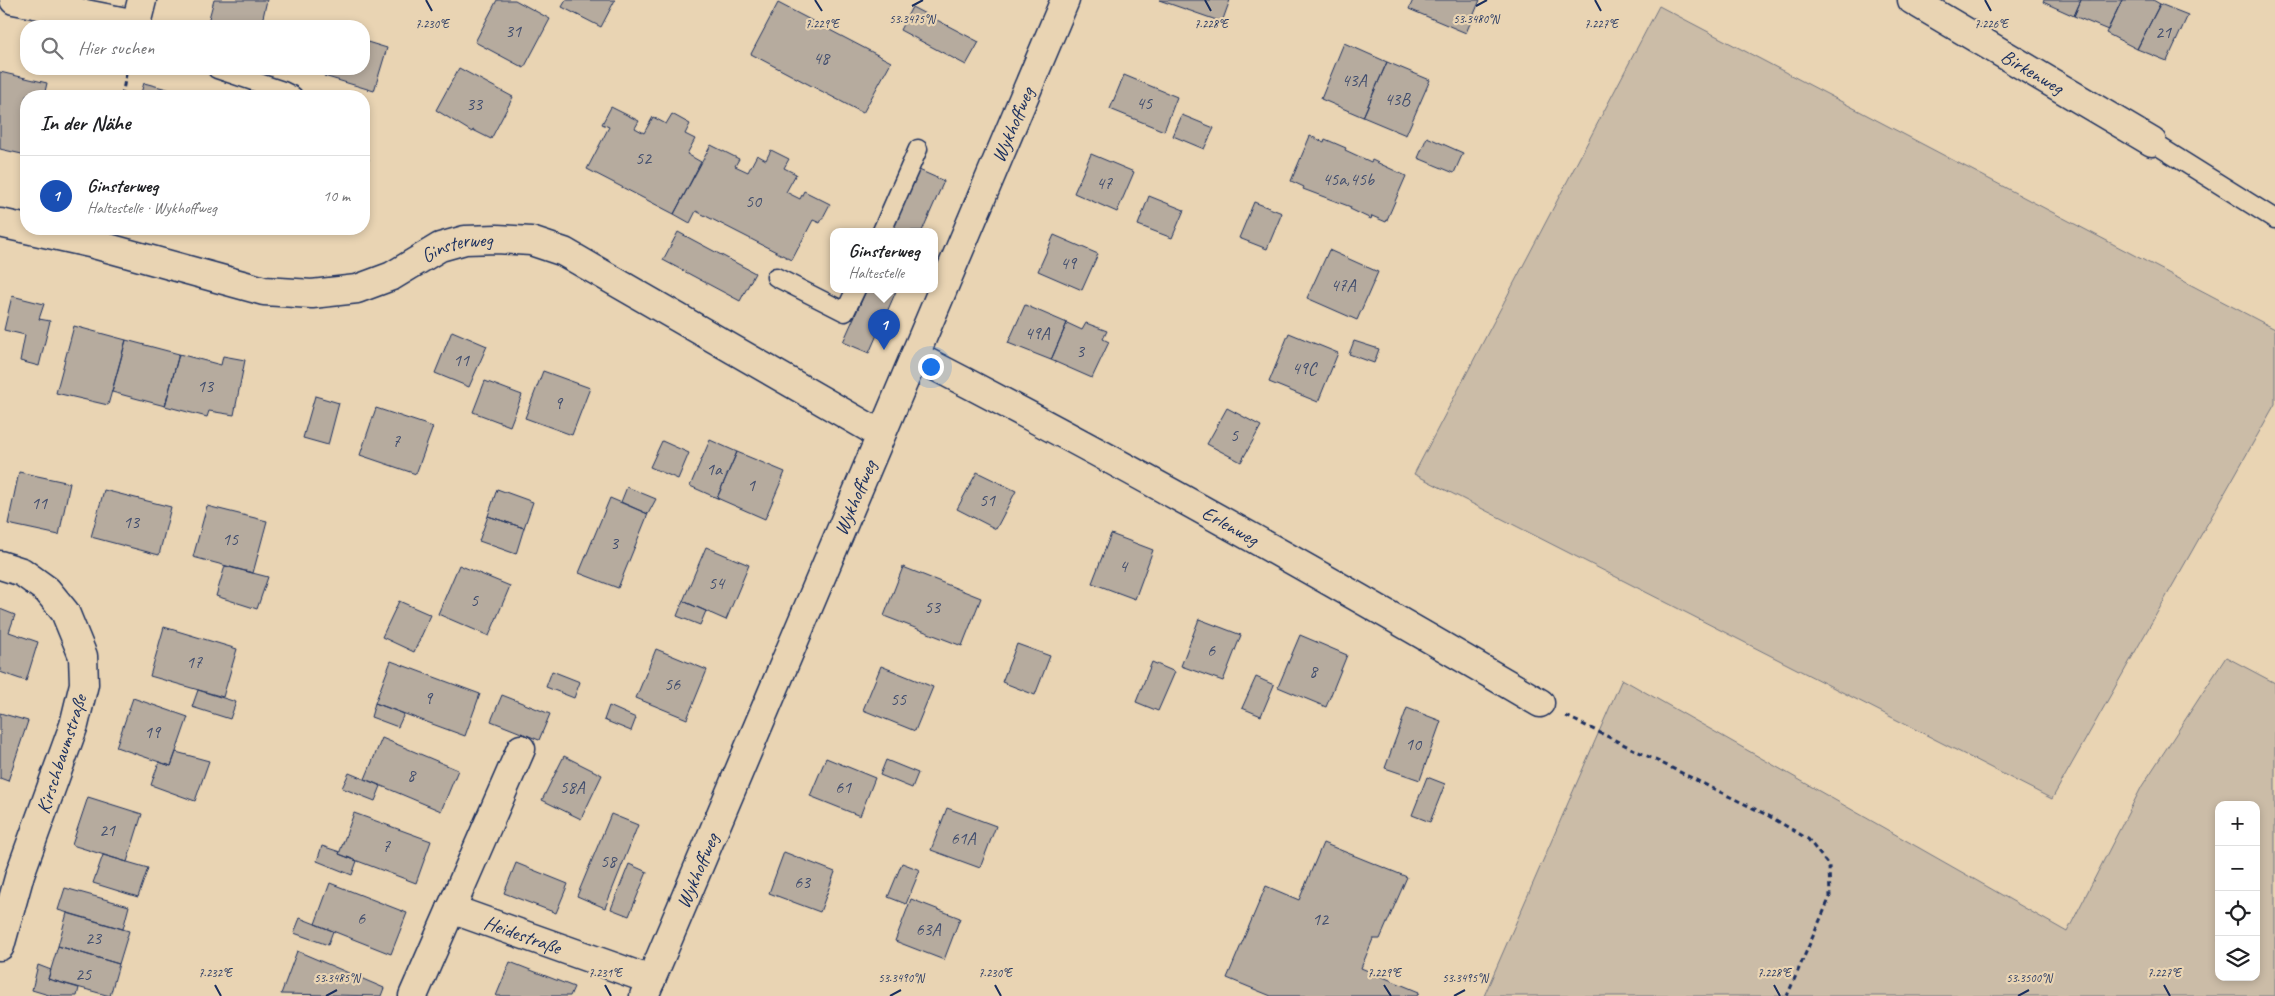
<!DOCTYPE html>
<html lang="de">
<meta charset="utf-8">
<style>
:root{--surface:#fff;--page:#f2f2f2;--text:#202124;--muted:#757577;--line:#e0e0e0;--accent:#d1495b}
body{margin:0;font-family:Caveat,sans-serif;background:var(--page);color:var(--text)}
.controls{position:absolute;right:15px;bottom:15px;display:grid;overflow:hidden;border-radius:10px;box-shadow:0 2px 8px #0003}
.controls button{width:45px;height:45px;display:grid;place-items:center;padding:0;border:0;border-bottom:1px solid var(--line);background:var(--surface);color:var(--text);font:25px sans-serif}
.you{position:absolute;left:930px;top:366px;width:18px;height:18px;margin:-12px;border:4px solid #fff;border-radius:50%;background:#1a73e8;box-shadow:0 0 0 8px #1a73e833}
.badge{display:grid;place-items:center;width:32px;height:32px;border-radius:50%;background:var(--accent);color:#fff;font-size:16px;font-weight:700}
.pin{position:absolute;translate:-50% -41px;filter:drop-shadow(0 1px 2px #0008)}
.pin::after{content:'';position:absolute;top:26px;width:18px;height:15px;background:inherit;clip-path:polygon(0 0,100% 0,50% 100%)}
.popup{position:absolute;left:830px;top:228px;width:108px;height:65px;box-sizing:border-box;display:grid;place-content:center;border-radius:10px;background:var(--surface);filter:drop-shadow(0 1px 4px #0005);font-size:16px;white-space:nowrap;color:var(--muted)}
.popup b{font-size:19px;color:var(--text)}
.popup::after{content:'';position:absolute;left:50%;top:100%;margin-left:-10px;border:10px solid transparent;border-top-color:var(--surface)}
.list{margin:0;padding:0;list-style:none}
h2{display:flex;justify-content:space-between;align-items:center;height:65px;margin:0;padding:0 20px;font-size:21px}
h2 small{font-size:16px;font-weight:400;color:var(--muted)}
.list li{display:grid;grid-template-columns:32px 1fr auto;gap:15px;align-items:center;box-sizing:border-box;height:80px;padding:0 20px;border-top:1px solid var(--line)}
.list b{display:block;font-size:19px;white-space:nowrap}
.list p{margin:0;font-size:16px;white-space:nowrap;color:var(--muted)}
.list em{font-size:16px;font-style:normal;color:var(--muted)}
.icon{flex:none;width:28px;height:28px;fill:none;stroke:currentColor;stroke-width:2;stroke-linecap:round;stroke-linejoin:round}
.map{position:relative;flex:none;width:2275px;height:996px;overflow:hidden}
.search{position:absolute;background:var(--surface);box-shadow:0 2px 8px #0003;left:20px;top:20px;width:350px;height:55px;display:flex;align-items:center;gap:12px;box-sizing:border-box;padding:0 18px;border-radius:20px;color:var(--muted);font-size:19px}
.panel{position:absolute;background:var(--surface);box-shadow:0 2px 8px #0003;left:20px;top:90px;width:350px;height:145px;border-radius:20px}
.map>svg:first-child{display:block}
.green{fill:#cbbca7;stroke:#737682;fill-rule:evenodd}
.building{fill:#b6ab9e;stroke:#1b2f5e}
.lines{fill:none;stroke-linecap:round;stroke-linejoin:round}
.service-casing{stroke:#1b2f5e;stroke-width:21}
.minor-casing{stroke:#1b2f5e;stroke-width:31}
.path{stroke:#1b2f5e;stroke-width:3;stroke-dasharray:5 4;stroke-linecap:butt}
.service{stroke:#e9d4b3;stroke-width:18}
.minor{stroke:#e9d4b3;stroke-width:28}
.ticks{fill:none;stroke:#1b2f5e;stroke-width:2}
.labels{text-anchor:middle;stroke-width:4.5;stroke-linejoin:round;paint-order:stroke}
.number-label{font-size:18px;fill:#424e6e}
.street-label{font-size:20px;fill:#1b2f5e;stroke:#e9d4b3}
.ticks-label{font-size:12px;text-anchor:middle;fill:#1b2f5e;stroke:#e9d4b3;stroke-width:4.5;stroke-linejoin:round;paint-order:stroke}
</style>
<div class="map">
<svg width="2275" height="996" viewBox="0 0 2275 996">
<rect width="100%" height="100%" fill="#e9d4b3"/>
<filter id="ink" filterUnits="userSpaceOnUse"><feTurbulence type="fractalNoise" baseFrequency=".02" numOctaves="2"/><feDisplacementMap in="SourceGraphic" scale="10" xChannelSelector="R" yChannelSelector="G"/><feConvolveMatrix kernelMatrix="1 2 1 2 8 2 1 2 1" color-interpolation-filters="sRGB"/></filter>
<g filter="url(#ink)">
<path class="green" d="M1659,6L2275,329V404L2052,799L1414,474Z
M2226,657L2275,683V996H1484L1622,679L2067,932L2142,786ZM2219,805H2256V977H2219Z"/>
<path class="building" d="M214,0H267L261,26H224L208,22Z
M497,0H515L550,19L524,68L475,42Z
M566,0H615L601,27L562,7Z
M1159,0H1230L1222,22Z
M1413,0H1480L1466,33L1409,9Z
M2044,0H2081L2074,16L2043,2Z
M2081,0H2122L2108,30L2074,16Z
M2122,0H2153L2160,4L2137,49L2106,33Z
M778,3L891,62L863,113L751,54Z
M2160,4L2188,15L2167,61L2137,49Z
M912,7L979,42L966,65L900,30Z
M364,41L387,48L374,91L324,76L326,69H364Z
M1344,43L1387,62L1363,117L1321,99Z
M1387,62L1430,80L1406,135L1363,117Z
M459,68L513,97L491,139L473,130L472,132L436,110Z
M246,69H274L273,74Z
M0,72L47,83L44,96H26V155L0,149Z
M1124,75L1177,97L1164,131L1110,109Z
M144,83L194,96H140Z
M611,107L639,121L635,128L644,133L653,117L666,124L672,114L690,124L685,134L695,139L687,154L701,162L674,214L587,169L609,127L602,124Z
M1182,115L1214,128L1204,149L1173,136Z
M1310,136L1324,142L1325,139L1346,148L1345,150L1371,162L1372,160L1406,176L1386,222L1372,216L1371,219L1350,209L1351,207L1303,189L1304,187L1291,181Z
M1427,137L1463,153L1454,173L1418,158Z
M711,145L739,159L735,166L748,172L757,155L766,160L771,150L789,159L784,168L796,174L786,192L800,199L804,191L830,204L820,223L813,220L792,260L696,211L690,223L674,214Z
M1091,154L1134,172L1117,212L1074,193Z
M364,158L369,159L364,177Z
M919,170L944,181L922,231H892Z
M1149,196L1184,210L1172,238L1138,225Z
M1254,202L1282,213L1267,249L1239,238Z
M678,232L755,273L740,301L663,260Z
M1054,235L1098,254L1082,290L1038,271Z
M1329,250L1378,272L1357,320L1307,298Z
M867,289H897L869,353L843,342Z
M12,296L44,304L39,319L50,321L39,366L20,361L25,335L4,330Z
M1025,305L1067,323L1051,360L1008,343Z
M1067,323L1082,330L1086,323L1107,331L1103,339L1109,342L1092,378L1051,360Z
M74,326L126,340L108,405L56,393Z
M452,331L487,346L469,387L435,373Z
M1289,333L1338,353L1318,402L1269,382Z
M126,340L179,354L165,406L112,392Z
M1354,341L1379,349L1374,363L1349,354Z
M179,354L221,365L223,356L245,360L234,415L209,411L207,417L165,406Z
M543,371L590,388L572,435L525,418Z
M485,381L522,395L510,426L473,412Z
M315,396L339,403L328,445L303,438Z
M376,408L433,427L416,474L360,455Z
M1227,408L1261,426L1241,462L1207,444Z
M710,440L737,452L717,498L690,486Z
M662,441L689,453L678,479L650,467Z
M737,452L785,472L765,519L717,498Z
M19,472L70,483L59,535L8,524Z
M977,472L1016,491L996,529L957,509Z
M627,487L656,499L648,514L621,502Z
M497,489L533,502L524,528L488,516Z
M104,490L171,507L159,555L91,537Z
M610,498L648,514L618,588L579,573Z
M207,506L267,521L253,573L193,557Z
M488,516L524,528L516,554L479,541Z
M1111,534L1153,550L1135,599L1092,583Z
M706,547L749,565L726,620L683,601Z
M459,565L510,586L489,636L438,614Z
M225,566L268,577L257,609L216,596Z
M903,567L981,598L962,646L884,616Z
M399,601L431,615L414,652L382,637Z
M683,601L706,611L700,625L677,616Z
M0,609L15,615L9,632L38,642L26,681L0,672Z
M1199,619L1241,635L1223,681L1181,666Z
M164,627L237,649L223,697L150,676Z
M1300,635L1347,655L1326,707L1278,687Z
M1017,644L1050,656L1035,695L1002,682Z
M656,649L707,670L687,719L636,698Z
M391,661L480,694L465,736L375,703Z
M1152,662L1175,672L1158,711L1136,702Z
M881,666L933,687L915,731L863,710Z
M552,671L580,682L574,698L546,687Z
M1256,677L1274,685L1261,716L1242,708Z
M198,690L236,702L230,719L192,707Z
M502,695L550,714L539,740L491,721Z
M133,698L188,717L171,766L116,747Z
M375,703L404,714L398,727L371,717Z
M609,706L636,718L631,731L604,720Z
M1407,708L1441,721L1420,780L1385,768Z
M0,713L28,721L8,781L0,778Z
M382,738L458,770L441,811L365,779Z
M176,752L209,761L195,801L151,785L159,762L171,766Z
M564,756L602,775L581,819L542,800Z
M826,758L875,778L860,816L810,796Z
M886,760L918,773L912,788L880,775Z
M349,773L381,786L375,801L342,788Z
M1427,777L1445,784L1430,822L1412,815Z
M88,797L142,814L127,862L72,845Z
M947,808L996,826L980,868L931,850Z
M354,813L431,841L416,883L339,854Z
M611,814L638,825L605,908L577,896Z
M1323,843L1407,877L1380,939H1373L1361,968L1419,992L1417,996H1271L1227,978L1266,886L1299,900Z
M322,846L340,852L339,854L357,861L352,875L317,861Z
M784,852L835,872L820,912L769,893Z
M103,855L148,868L138,897L93,883Z
M516,863L568,884L556,913L504,893Z
M902,863L920,870L906,904L888,897Z
M629,864L647,872L629,916L611,909Z
M330,883L407,913L391,954L315,924Z
M65,888L129,906L123,929L58,910Z
M911,899L960,918L944,960L895,941Z
M67,913L129,931L119,964L58,946Z
M300,918L333,931L328,945L294,933Z
M58,946L119,964L110,996L48,979Z
M297,951L384,988L381,996L281,994Z
M510,962L574,987L570,996H496Z
M38,965L51,970L48,979L79,988L77,996H52L32,990Z"/>
<g class="lines">
<defs>
<path id="service" d="M217,69L283,91L293,96
M2152,142L2275,219
M882,231L918,149
M776,277L845,312L856,289"/>
<g id="minor">
<path d="M14,0L136,24L142,0"/>
<path id="s1" d="M1912,0L2152,142"/>
<path id="s2" d="M0,223L90,243L264,291L312,294L357,289L392,276L440,247L465,240L497,239L531,241L564,252L880,434"/>
<path id="s3" d="M915,356C1127,465 1334,582 1540,703"/>
<path d="M0,565L22,572L47,590L65,612L83,656L84,684L74,725L20,874L0,946"/>
<path id="s4" d="M451,909L651,980"/>
<path d="M413,996L521,749"/>
<path id="s5" d="M644,996L1065,0"/>
</g>
</defs>
<use href="#service" class="service-casing"/>
<use href="#minor" class="minor-casing"/>
<path class="path" d="M122,96L127,69
M1566,716L1769,816L1808,839L1829,866L1830,897L1787,996"/>
<use href="#service" class="service"/>
<use href="#minor" class="minor"/>
</g>
</g>
<path class="ticks" d="M426,0L432,11M815,0L822,11M1205,0L1211,11M1595,0L1601,11M1985,0L1991,11M912,6L923,0M1476,6L1487,0M215,985L221,996M605,985L611,996M995,985L1001,996M1384,985L1391,996M1774,985L1780,996M2164,985L2170,996M326,996L337,990M890,996L901,990M1454,996L1465,990M2018,996L2029,990"/>
<g class="labels">
<g class="number-label">
<text x="513" y="37">31</text>
<text x="2163" y="38">21</text>
<text x="821" y="64">48</text>
<text x="1354" y="86">43A</text>
<text x="1397" y="105">43B</text>
<text x="1144" y="109">45</text>
<text x="474" y="110">33</text>
<text x="643" y="164">52</text>
<text x="1348" y="185">45a,45b</text>
<text x="1104" y="189">47</text>
<text x="753" y="207">50</text>
<text x="1068" y="269">49</text>
<text x="1343" y="291">47A</text>
<text x="1037" y="339">49A</text>
<text x="1080" y="357">3</text>
<text x="461" y="366">11</text>
<text x="1304" y="374">49C</text>
<text x="205" y="392">13</text>
<text x="558" y="409">9</text>
<text x="1234" y="441">5</text>
<text x="396" y="447">7</text>
<text x="714" y="475">1a</text>
<text x="751" y="491">1</text>
<text x="987" y="506">51</text>
<text x="39" y="509">11</text>
<text x="131" y="528">13</text>
<text x="230" y="545">15</text>
<text x="614" y="549">3</text>
<text x="1123" y="572">4</text>
<text x="716" y="589">54</text>
<text x="474" y="606">5</text>
<text x="932" y="613">53</text>
<text x="1211" y="656">6</text>
<text x="194" y="668">17</text>
<text x="1313" y="677">8</text>
<text x="672" y="690">56</text>
<text x="428" y="704">9</text>
<text x="898" y="705">55</text>
<text x="152" y="738">19</text>
<text x="1413" y="750">10</text>
<text x="411" y="781">8</text>
<text x="572" y="793">58A</text>
<text x="843" y="793">61</text>
<text x="107" y="836">21</text>
<text x="963" y="844">61A</text>
<text x="386" y="852">7</text>
<text x="608" y="867">58</text>
<text x="802" y="888">63</text>
<text x="361" y="924">6</text>
<text x="1320" y="925">12</text>
<text x="928" y="935">63A</text>
<text x="93" y="944">23</text>
<text x="83" y="980">25</text>
</g>
<g class="street-label">
<text dy="7" stroke="none"><textPath href="#s1" startOffset="140">Birkenweg</textPath></text>
<text dy="7" stroke="none"><textPath href="#s5" startOffset="946">Wykhoffweg</textPath></text>
<text dy="7" stroke="none"><textPath href="#s2" startOffset="476">Ginsterweg</textPath></text>
<text dy="7" stroke="none"><textPath href="#s5" startOffset="541">Wykhoffweg</textPath></text>
<text dy="7" stroke="none"><textPath href="#s3" startOffset="358">Erlenweg</textPath></text>
<text transform="translate(61 754) rotate(-72)" y="7">Kirschbaumstraße</text>
<text dy="7" stroke="none"><textPath href="#s5" startOffset="136">Wykhoffweg</textPath></text>
<text dy="7" stroke="none"><textPath href="#s4" startOffset="76">Heidestraße</textPath></text>
</g>
</g>
<g class="ticks-label">
<text x="912" y="23">53.3475°N</text>
<text x="1476" y="23">53.3480°N</text>
<text x="432" y="28">7.230°E</text>
<text x="822" y="28">7.229°E</text>
<text x="1211" y="28">7.228°E</text>
<text x="1601" y="28">7.227°E</text>
<text x="1991" y="28">7.226°E</text>
<text x="215" y="977">7.232°E</text>
<text x="605" y="977">7.231°E</text>
<text x="995" y="977">7.230°E</text>
<text x="1384" y="977">7.229°E</text>
<text x="1774" y="977">7.228°E</text>
<text x="2164" y="977">7.227°E</text>
<text x="337" y="982">53.3485°N</text>
<text x="901" y="982">53.3490°N</text>
<text x="1465" y="982">53.3495°N</text>
<text x="2029" y="982">53.3500°N</text>
</g>
</svg>
<div class="controls">
<button>+</button>
<button>−</button>
<button><svg class="icon" aria-label="locate" viewBox="0 0 24 24"><circle cx="12" cy="12" r="6"/><path d="M12 2v4M12 18v4M2 12h4M18 12h4"/></svg></button>
<button><svg class="icon" aria-label="layers" viewBox="0 0 24 24"><path d="M12 4l9 5-9 5-9-5zM3 14l9 5 9-5"/></svg></button>
</div>
<div class="you"></div>
<div class="pin badge" style="left:884px;top:350px;background:#1a4fb4">1</div>
<div class="popup"><b>Ginsterweg</b>Haltestelle</div>
<div class="search"><svg class="icon" aria-label="search" viewBox="0 0 24 24"><circle cx="10" cy="10" r="6"/><path d="M15 15l6 6"/></svg>Hier suchen</div>
<section class="panel">
<h2>In der Nähe<small></small></h2>
<ul class="list">
<li><span class="badge" style="background:#1a4fb4">1</span><div><b>Ginsterweg</b><p>Haltestelle · Wykhoffweg</p></div><em>10 m</em></li>
</ul>
</section>
</div>
